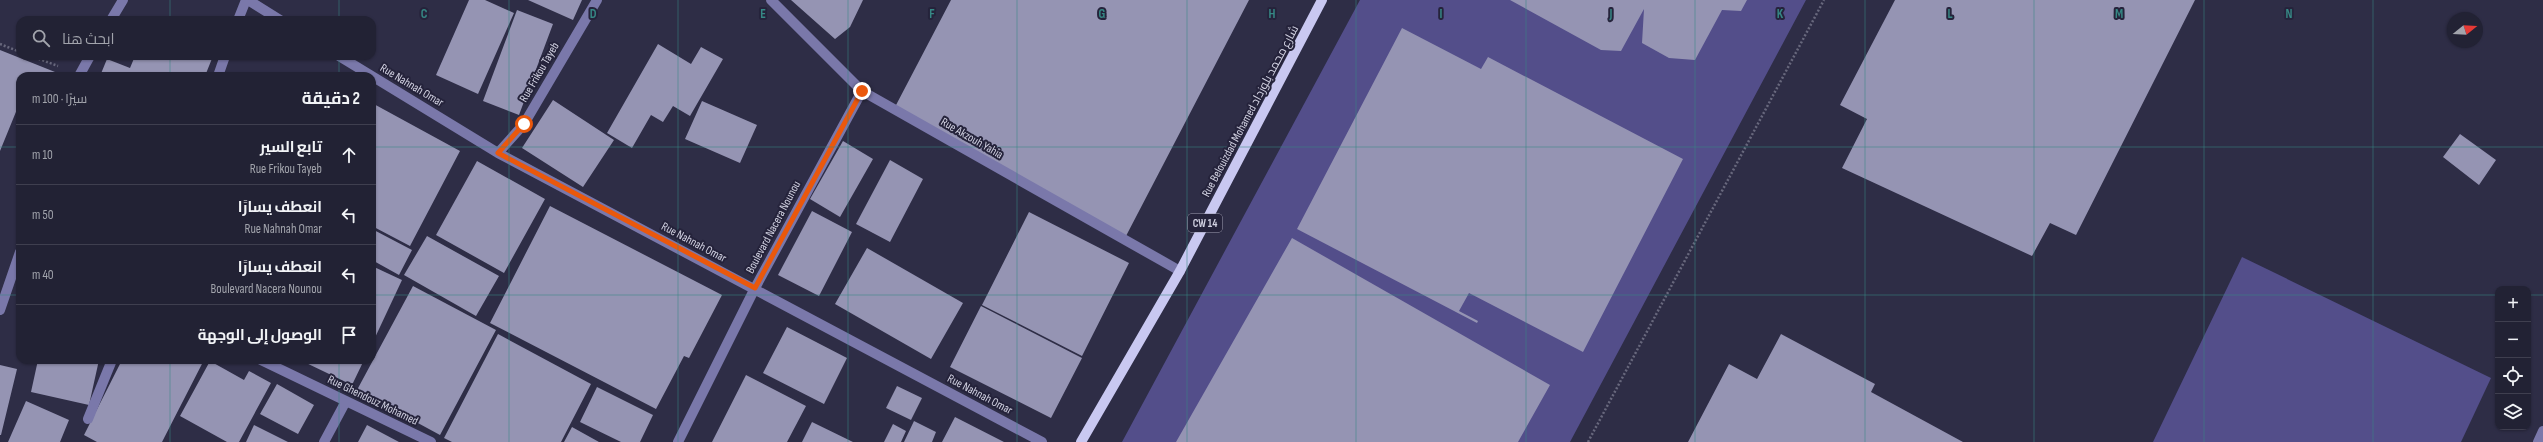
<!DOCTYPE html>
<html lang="ar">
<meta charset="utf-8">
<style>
:root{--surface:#222234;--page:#2e2f40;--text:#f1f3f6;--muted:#a2a4ac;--line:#3f3f4f}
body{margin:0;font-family:"Sofia Sans Condensed",Cairo,sans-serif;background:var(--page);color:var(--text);direction:rtl}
.controls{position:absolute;right:12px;bottom:12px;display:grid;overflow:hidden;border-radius:8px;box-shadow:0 1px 3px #0004}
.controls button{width:36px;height:36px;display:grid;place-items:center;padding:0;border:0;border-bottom:1px solid var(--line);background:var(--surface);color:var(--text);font:20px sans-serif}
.compass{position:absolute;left:2447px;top:12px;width:36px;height:36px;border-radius:50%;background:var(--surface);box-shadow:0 1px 3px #0004;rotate:72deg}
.stop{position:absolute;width:12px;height:12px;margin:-9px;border:3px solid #ea580c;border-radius:50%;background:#fff}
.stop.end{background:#ea580c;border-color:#fff;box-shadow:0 1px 4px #0008}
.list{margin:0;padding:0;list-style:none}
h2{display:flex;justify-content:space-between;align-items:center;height:52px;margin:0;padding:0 16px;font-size:17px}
h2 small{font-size:13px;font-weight:400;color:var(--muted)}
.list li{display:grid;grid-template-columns:26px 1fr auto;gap:12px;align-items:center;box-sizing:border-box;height:60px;padding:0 16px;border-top:1px solid var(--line)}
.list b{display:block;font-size:15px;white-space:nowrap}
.list p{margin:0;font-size:13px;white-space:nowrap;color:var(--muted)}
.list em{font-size:13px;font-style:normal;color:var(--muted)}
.icon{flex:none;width:22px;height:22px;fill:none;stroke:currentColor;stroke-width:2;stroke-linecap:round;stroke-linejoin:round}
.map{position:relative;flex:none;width:2543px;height:442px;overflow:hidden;direction:ltr}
.search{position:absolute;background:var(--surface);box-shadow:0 1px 3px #0004;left:16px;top:16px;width:360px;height:44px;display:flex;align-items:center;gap:10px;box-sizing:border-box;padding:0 14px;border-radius:12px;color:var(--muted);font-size:15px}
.panel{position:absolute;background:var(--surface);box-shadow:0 1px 3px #0004;left:16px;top:72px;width:360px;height:292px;border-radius:12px;direction:rtl}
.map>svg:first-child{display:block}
.green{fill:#534e8a}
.building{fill:#9594b3}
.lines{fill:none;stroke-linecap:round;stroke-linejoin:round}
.path{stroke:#68687d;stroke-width:2.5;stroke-dasharray:2 2;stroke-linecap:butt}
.minor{stroke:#7a78aa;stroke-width:10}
.major{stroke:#c9c8f1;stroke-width:10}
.route{stroke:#ea580c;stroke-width:5}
.grid{fill:none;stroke:#368885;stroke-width:1;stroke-opacity:0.55}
.labels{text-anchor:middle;stroke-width:4;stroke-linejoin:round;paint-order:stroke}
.shield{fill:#25233b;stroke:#9e9eb0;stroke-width:1}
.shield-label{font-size:11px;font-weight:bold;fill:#d2d2e2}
.street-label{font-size:12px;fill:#d2d2e2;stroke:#25233b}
.grid-label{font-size:13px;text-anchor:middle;font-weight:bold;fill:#368885;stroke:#25233b;stroke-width:4;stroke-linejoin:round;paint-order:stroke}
</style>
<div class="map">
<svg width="2543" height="442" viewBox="0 0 2543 442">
<rect width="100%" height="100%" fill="#2e2d46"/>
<path class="green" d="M1360,0H1806L1570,442H1122Z
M2242,257L2491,378L2461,442H2153Z"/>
<path class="building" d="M469,0H485L514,13L478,94L436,75Z
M528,0H582L573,20Z
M791,0H863L850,27L835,39Z
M951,0H1249L1126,236L895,107Z
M1510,0H1747L1741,11L1722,10L1695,60L1669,58L1642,43L1644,9L1621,51L1601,50Z
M1895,0H2195L2076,235L2050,223L2032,256L1842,168L1867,119L1840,105Z
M517,10L553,24L519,115L483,101Z
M1402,28L1481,69L1488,57L1683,159L1583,352L1469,293L1459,311L1478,321L1477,323L1297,229Z
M658,44L691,64L701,47L723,59L690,116L673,106L663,122L651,115L632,148L607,133Z
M0,50L65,76H20V102L0,151Z
M135,56H213L205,76H100L107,59L130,68Z
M553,100L614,140L583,187L522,148Z
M702,101L757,125L740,163L685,139Z
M372,103L460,151L410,246L372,226Z
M2460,134L2496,160L2479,185L2443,157Z
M843,141L873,159L840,217L810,199Z
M890,160L923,179L890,242L856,224Z
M477,161L545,199L504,273L436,235Z
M550,206L722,295L689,358L684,356L656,409L490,323Z
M812,211L852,232L819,296L778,275Z
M1029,212L1129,263L1082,356L982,305Z
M372,229L412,250L399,275L372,260Z
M427,236L499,276L476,316L404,275Z
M1292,238L1550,385L1518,442H1176Z
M867,248L963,303L931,359L835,304Z
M372,266L402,280L372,344Z
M413,286L496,330L440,435L357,390Z
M981,306L1082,358L1051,418L950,367Z
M787,327L847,358L824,404L763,373Z
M498,334L591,384L561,442H452L444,438Z
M1781,334L1875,384L1871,392L1963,442H1688L1729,364L1757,379Z
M38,360H99L89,405L31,392Z
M122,360H204L162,442H97L84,435Z
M300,360H364L352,385Z
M210,361L244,380L249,371L271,383L239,442H227L180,416Z
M0,365L17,369L1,435H0Z
M746,375L806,406L787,442H712Z
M277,384L314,405L298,434L260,414Z
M897,386L922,398L911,420L886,408Z
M597,387L653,415L640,442H621L580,422Z
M26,401L69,420L60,442H8Z
M955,417L1004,442H942Z
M914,421L936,432L932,442H904Z
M812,422L853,442H802Z
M893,424L906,431L901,442H884Z
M254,425L288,442H246Z
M367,425L399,442H358Z
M572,427L599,442H564Z"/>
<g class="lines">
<path class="path" d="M0,44L20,52
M31,56L58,66
M1588,442L1824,0"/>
<path class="minor" d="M248,0L280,20
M771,0L862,91L1180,271
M111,20L123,0
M238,20L246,0
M339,56L498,153L1042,442
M79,76L90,56
M218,76L225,56
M498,153L524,124L597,0
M0,310L20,252
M261,360L431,442
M88,419L112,360
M324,442L346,401
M678,442L755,288L862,91
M2538,442L2543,431"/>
<path class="major" d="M1081,442L1180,271L1322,0"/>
</g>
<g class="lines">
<path class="route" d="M524,124L498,153L755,288L862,91"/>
</g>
<path class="grid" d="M170,0V20M339,0V20M509,0V442M678,0V442M848,0V442M1017,0V442M1187,0V442M1356,0V442M1526,0V442M1695,0V442M1865,0V442M2034,0V442M2204,0V442M2373,0V442M170,56V76M339,56V76M0,147H20M372,147H2543M0,295H20M372,295H2498M2528,295H2543M170,360V442M339,360V442"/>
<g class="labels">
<rect class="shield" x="1188" y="214" width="34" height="18" rx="3"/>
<g class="shield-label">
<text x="1205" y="227">CW 14</text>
</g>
<g class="street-label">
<text transform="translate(539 72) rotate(-60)" y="4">Rue Frikou Tayeb</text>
<text transform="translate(412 85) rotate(31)" y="4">Rue Nahnah Omar</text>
<text transform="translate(1250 111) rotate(-62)" y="4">Rue Belouizdad Mohamed شارع محمد بلوزداد</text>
<text transform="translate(972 138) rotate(30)" y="4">Rue Akzouh Yahia</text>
<text transform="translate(773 227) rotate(-62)" y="4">Boulevard Nacera Nounou</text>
<text transform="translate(694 242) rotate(28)" y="4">Rue Nahnah Omar</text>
<text transform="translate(980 394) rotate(28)" y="4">Rue Nahnah Omar</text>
<text transform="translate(373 400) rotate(26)" y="4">Rue Ghendouz Mohamed</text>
</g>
</g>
<g class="grid-label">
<text x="424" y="18">C</text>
<text x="593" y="18">D</text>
<text x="763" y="18">E</text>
<text x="932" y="18">F</text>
<text x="1102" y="18">G</text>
<text x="1272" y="18">H</text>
<text x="1441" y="18">I</text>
<text x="1611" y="18">J</text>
<text x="1780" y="18">K</text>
<text x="1950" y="18">L</text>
<text x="2119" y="18">M</text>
<text x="2289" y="18">N</text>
</g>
</svg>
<div class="controls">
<button>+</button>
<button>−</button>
<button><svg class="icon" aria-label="locate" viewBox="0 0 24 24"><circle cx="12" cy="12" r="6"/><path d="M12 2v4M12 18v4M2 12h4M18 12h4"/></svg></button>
<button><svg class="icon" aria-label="layers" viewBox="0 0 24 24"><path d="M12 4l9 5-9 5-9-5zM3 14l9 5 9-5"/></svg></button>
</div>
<svg class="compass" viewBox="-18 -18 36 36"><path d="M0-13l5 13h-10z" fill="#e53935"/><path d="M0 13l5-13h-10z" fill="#a2a4ac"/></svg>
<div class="stop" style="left:524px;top:124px"></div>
<div class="stop end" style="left:862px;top:91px"></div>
<div class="search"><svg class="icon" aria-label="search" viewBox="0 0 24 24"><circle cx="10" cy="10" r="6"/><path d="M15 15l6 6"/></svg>ابحث هنا</div>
<section class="panel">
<h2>2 دقيقة<small>سيرًا · 100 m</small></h2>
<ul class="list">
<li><svg class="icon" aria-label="ahead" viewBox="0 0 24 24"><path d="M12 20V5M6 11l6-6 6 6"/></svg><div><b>تابع السير</b><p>Rue Frikou Tayeb</p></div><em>10 m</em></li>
<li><svg class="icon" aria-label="left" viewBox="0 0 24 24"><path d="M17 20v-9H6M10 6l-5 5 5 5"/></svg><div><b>انعطف يسارًا</b><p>Rue Nahnah Omar</p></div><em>50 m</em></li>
<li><svg class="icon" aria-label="left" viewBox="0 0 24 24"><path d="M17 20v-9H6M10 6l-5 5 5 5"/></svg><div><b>انعطف يسارًا</b><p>Boulevard Nacera Nounou</p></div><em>40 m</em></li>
<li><svg class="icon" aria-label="arrive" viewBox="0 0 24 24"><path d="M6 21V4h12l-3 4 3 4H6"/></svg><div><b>الوصول إلى الوجهة</b></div></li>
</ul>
</section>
</div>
